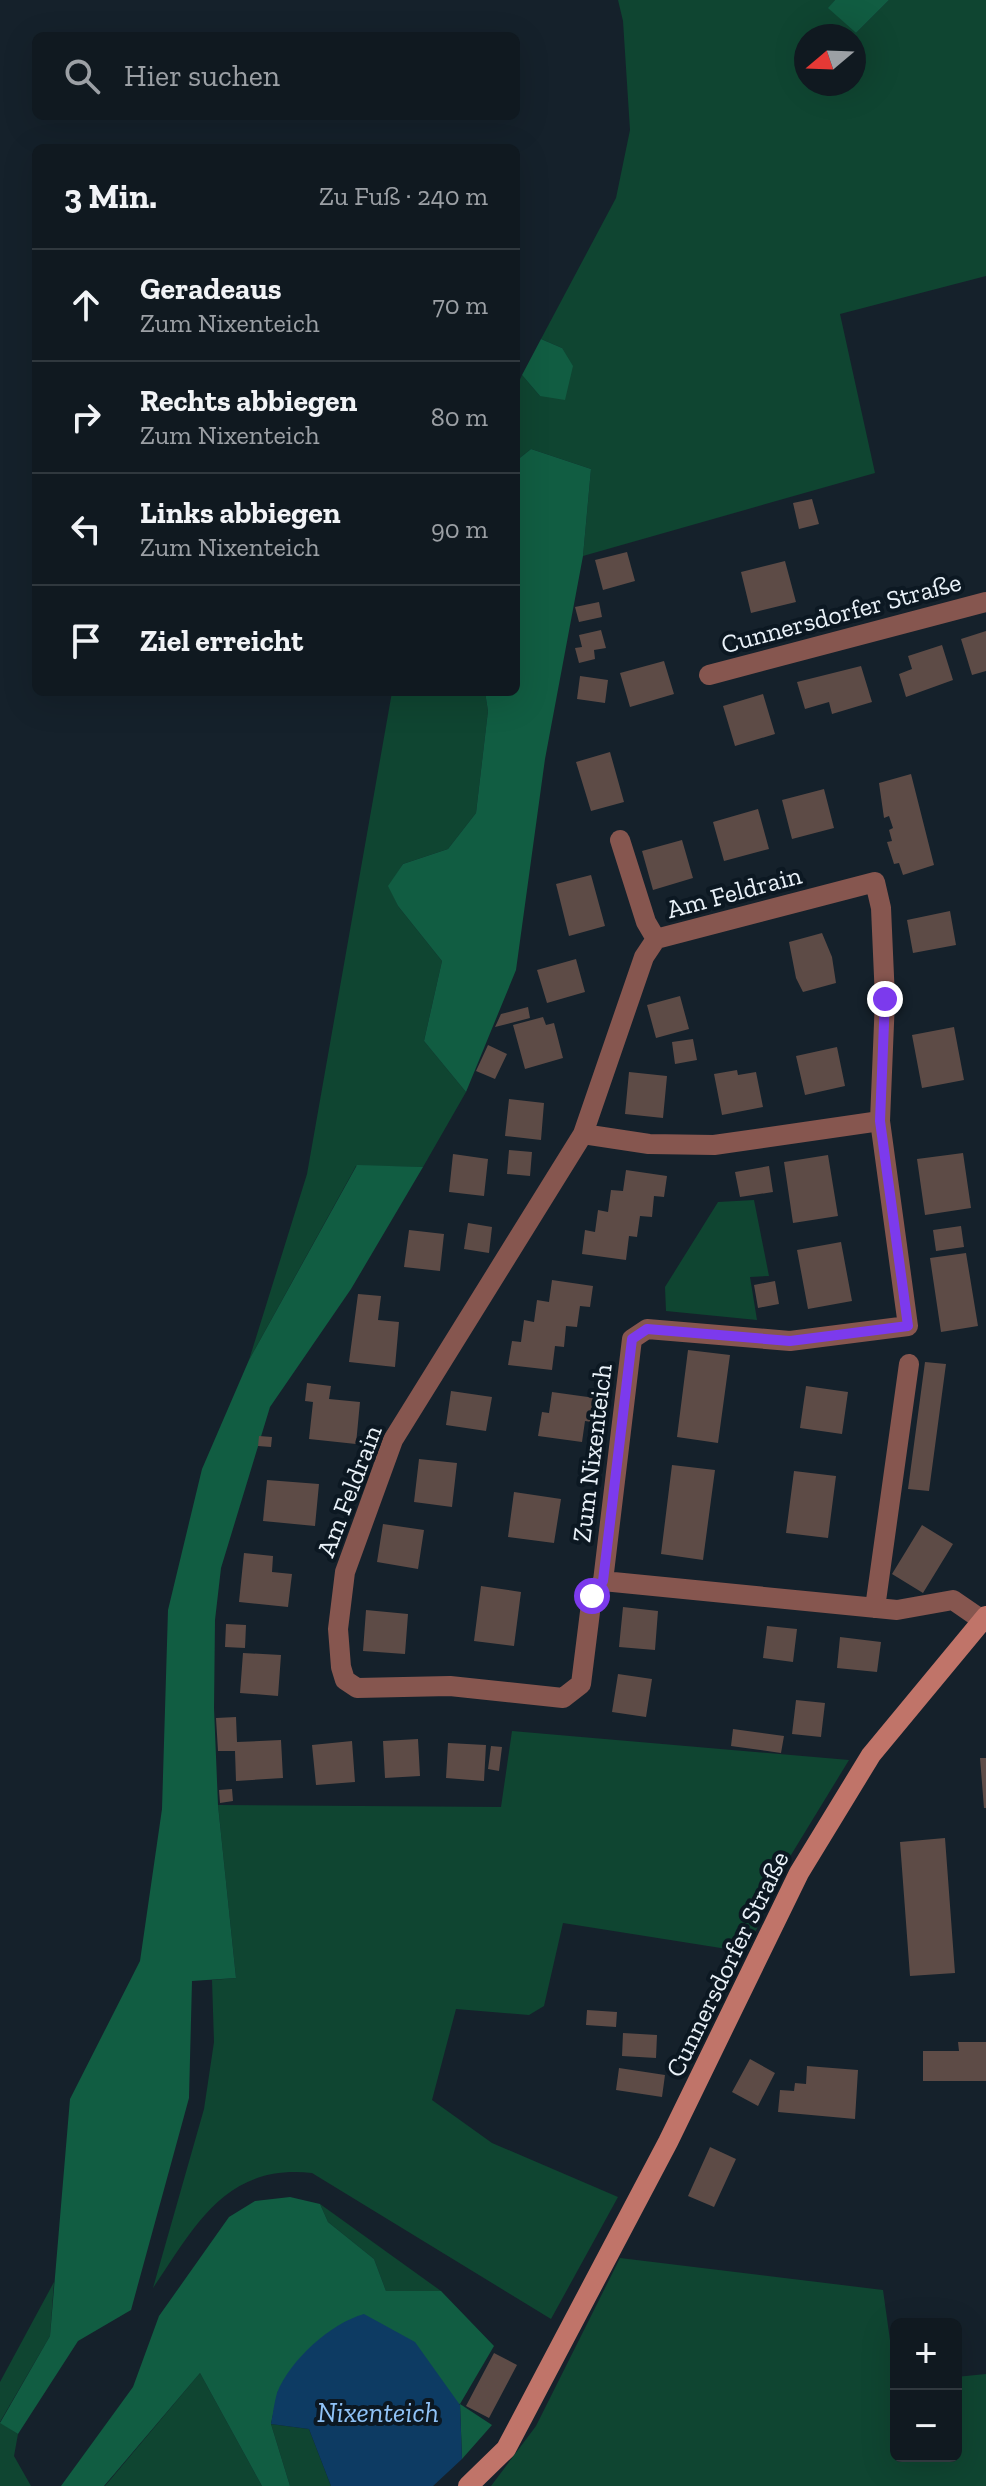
<!DOCTYPE html>
<html lang="de">
<meta charset="utf-8">
<style>
:root{--surface:#101920;--page:#192229;--text:#f1f3f6;--muted:#9ca0a5;--line:#30383e}
body{margin:0;font-family:"Zilla Slab",serif;background:var(--page);color:var(--text)}
.controls{position:absolute;right:24px;bottom:24px;display:grid;overflow:hidden;border-radius:12px;box-shadow:0 8px 32px #0002}
.controls button{width:72px;height:72px;display:grid;place-items:center;padding:0;border:0;border-bottom:2px solid var(--line);background:var(--surface);color:var(--text);font:40px sans-serif}
.compass{position:absolute;left:794px;top:24px;width:72px;height:72px;border-radius:50%;background:var(--surface);box-shadow:0 8px 32px #0002;rotate:251deg}
.stop{position:absolute;width:24px;height:24px;margin:-18px;border:6px solid #7c3aed;border-radius:50%;background:#fff}
.stop.end{background:#7c3aed;border-color:#fff;box-shadow:0 2px 8px #0008}
.list{margin:0;padding:0;list-style:none}
h2{display:flex;justify-content:space-between;align-items:center;height:104px;margin:0;padding:0 32px;font-size:34px}
h2 small{font-size:26px;font-weight:400;color:var(--muted)}
.list li{display:grid;grid-template-columns:52px 1fr auto;gap:24px;align-items:center;box-sizing:border-box;height:112px;padding:0 32px;border-top:2px solid var(--line)}
.list b{display:block;font-size:30px;white-space:nowrap}
.list p{margin:0;font-size:26px;white-space:nowrap;color:var(--muted)}
.list em{font-size:26px;font-style:normal;color:var(--muted)}
.icon{flex:none;width:44px;height:44px;fill:none;stroke:currentColor;stroke-width:2;stroke-linecap:round;stroke-linejoin:round}
.map{position:relative;flex:none;width:986px;height:2486px;overflow:hidden}
.search{position:absolute;background:var(--surface);box-shadow:0 8px 32px #0002;left:32px;top:32px;width:488px;height:88px;display:flex;align-items:center;gap:20px;box-sizing:border-box;padding:0 28px;border-radius:12px;color:var(--muted);font-size:30px}
.panel{position:absolute;background:var(--surface);box-shadow:0 8px 32px #0002;left:32px;top:144px;width:488px;height:552px;border-radius:12px}
.map>svg:first-child{display:block}
.green{fill:#0f4531;fill-rule:evenodd}
.forest{fill:#115d42}
.water{fill:#0d3b63}
.building{fill:#5d4b46}
.lines{fill:none;stroke-linecap:round;stroke-linejoin:round}
.street{stroke:#86564f;stroke-width:20}
.secondary{stroke:#c07469;stroke-width:20}
.route{stroke:#7c3aed;stroke-width:10}
.labels{text-anchor:middle;stroke-width:8;stroke-linejoin:round;paint-order:stroke}
.street-label{font-size:26px;fill:#eaf2f9;stroke:#0c1822}
.water-label{font-size:28px;font-style:italic;fill:#90c3f7;stroke:#0c1822}
</style>
<div class="map">
<svg width="986" height="2486" viewBox="0 0 986 2486">
<rect width="100%" height="100%" fill="#15212b"/>
<path class="green" d="M618,0H835L829,8L856,33L889,0H986V276L840,314L875,473L583,556L591,469L531,449L516,461V388L522,375L540,396L562,348L541,339L616,198L630,130L623,21ZM806,36H854V84H806Z
M392,692H485L488,711L476,813L448,849L403,864L389,886L398,906L442,961L424,1041L466,1092L423,1167L356,1166L249,1360L307,1174Z
M754,1200L769,1276L750,1277L757,1320L666,1311L665,1287L718,1202Z
M512,1731L849,1760L791,1855L746,1952L563,1923L544,2006L529,2015L456,2009L432,2100L492,2143L618,2197L551,2319L312,2173C225,2164 196,2225 153,2288L204,2109L214,2042L212,1980L236,1978L218,1805L501,1807Z
M320,2204L441,2291H386L374,2259L328,2222Z
M620,2258L883,2290L896,2383V2456H956V2377L986,2374V2486H491L536,2426Z
M54,2282L50,2336L0,2422L18,2434L14,2456L31,2486H0V2382Z
M200,2373L262,2486H105Z
M271,2424L309,2429L331,2486H290Z"/>
<path class="forest" d="M835,0H889L856,33L828,8Z
M541,339L562,348L573,366L565,400L540,396L522,375Z
M531,449L591,469L583,556L545,759L516,970L466,1092L424,1041L442,961L398,906L388,886L403,864L448,849L476,813L488,711L485,692H516V461Z
M357,1165L423,1167L351,1289L270,1407L221,1568L215,1620L214,1708L218,1805L236,1978L192,1981L189,2098L131,2310L78,2341L18,2434L0,2423L50,2336L70,2099L140,1961L162,1809L168,1610L202,1469L249,1360Z
M290,2197L320,2204L328,2222L374,2259L386,2291H441L494,2346L460,2404L492,2425L462,2459L460,2404L278,2391L271,2424L290,2486H262L200,2373L104,2486H61L133,2387L159,2316L229,2217L255,2201Z"/>
<path class="water" d="M364,2314L415,2342L460,2405L462,2459L433,2486H331L309,2429L271,2424C273,2414 274,2403 277,2393C290,2360 331,2323 364,2314Z"/>
<path class="building" d="M812,499L819,524L799,529L793,503Z
M627,552L635,581L603,590L595,560Z
M785,561L796,602L751,613L741,572Z
M599,602L602,617L579,622L575,607Z
M601,630L606,648L594,650L595,659L579,663L575,648L582,647L579,635Z
M986,631V671L972,675L961,639Z
M942,645L953,680L906,697L899,674L912,669L908,656Z
M664,661L674,694L630,707L620,673Z
M861,666L872,702L832,714L829,702L805,709L797,682Z
M580,676L608,680L605,703L577,699Z
M763,694L775,734L735,746L723,706Z
M610,752L624,802L591,811L576,762Z
M911,774L934,865L903,875L899,863L894,864L887,842L892,841L889,830L893,828L889,816L884,818L879,783Z
M824,789L834,828L792,839L782,800Z
M758,809L769,849L724,861L713,822Z
M682,840L693,878L653,890L642,851Z
M591,875L605,926L569,936L556,884Z
M950,911L956,945L913,953L907,920Z
M822,933L832,957L836,983L803,992L796,978L789,942Z
M576,959L585,992L547,1003L537,970Z
M680,996L689,1029L656,1038L647,1005Z
M528,1007L530,1018L495,1027L501,1014Z
M543,1017L546,1025L554,1023L563,1058L525,1069L513,1025Z
M954,1027L964,1080L922,1088L912,1035Z
M693,1039L697,1060L675,1064L672,1042Z
M488,1045L507,1054L495,1079L476,1071Z
M837,1047L845,1086L805,1095L796,1056Z
M737,1070L738,1075L756,1072L763,1107L722,1115L714,1074Z
M629,1072L667,1076L663,1118L625,1114Z
M509,1099L544,1103L541,1140L505,1136Z
M509,1150L532,1152L530,1176L507,1174Z
M963,1153L971,1208L925,1215L917,1159Z
M453,1154L488,1159L484,1196L449,1192Z
M828,1155L838,1216L793,1223L784,1162Z
M769,1166L773,1192L740,1197L735,1172Z
M626,1170L667,1176L664,1197L654,1196L652,1217L640,1216L637,1237L629,1236L626,1260L582,1254L585,1230L595,1232L598,1210L608,1212L611,1190L623,1191Z
M468,1223L492,1227L489,1253L464,1249Z
M961,1226L964,1247L936,1251L933,1230Z
M409,1230L444,1234L440,1271L404,1267Z
M841,1242L852,1301L808,1309L797,1250Z
M966,1253L978,1326L941,1332L930,1258Z
M552,1280L593,1286L590,1307L580,1306L577,1327L566,1326L564,1347L555,1346L552,1370L508,1365L512,1341L521,1342L524,1320L534,1322L537,1300L549,1302Z
M775,1281L779,1304L758,1308L754,1285Z
M358,1294L381,1296L378,1320L399,1322L395,1367L349,1362Z
M688,1350L730,1355L718,1443L677,1437Z
M925,1362L946,1364L929,1491L908,1489Z
M307,1383L331,1386L329,1399L360,1402L356,1444L309,1439L313,1402L305,1401Z
M806,1386L848,1392L842,1434L800,1428Z
M451,1391L492,1397L486,1431L446,1425Z
M552,1392L595,1398L592,1422L585,1421L582,1442L538,1436L542,1412L549,1413Z
M259,1436L272,1437L271,1447L258,1446Z
M419,1459L457,1463L452,1507L414,1502Z
M672,1465L715,1470L703,1560L661,1554Z
M794,1471L836,1476L828,1538L786,1533Z
M267,1480L319,1484L315,1526L263,1521Z
M514,1492L561,1499L554,1543L508,1537Z
M383,1524L424,1530L418,1569L377,1562Z
M922,1525L953,1544L923,1593L892,1574Z
M244,1553L273,1556L272,1572L292,1574L288,1607L239,1602Z
M481,1586L521,1592L514,1646L474,1641Z
M623,1607L658,1611L655,1650L619,1647Z
M366,1610L408,1614L405,1654L363,1651Z
M226,1624L246,1625L245,1648L225,1647Z
M767,1626L797,1629L793,1662L763,1658Z
M840,1637L881,1642L877,1672L837,1668Z
M243,1653L281,1655L278,1696L240,1693Z
M618,1674L652,1679L646,1717L612,1712Z
M796,1700L825,1703L821,1737L792,1734Z
M236,1717L237,1742L281,1740L283,1778L236,1781L235,1751H218L216,1718Z
M733,1729L784,1736L781,1753L731,1746Z
M418,1739L420,1776L385,1778L383,1741Z
M352,1741L355,1782L316,1785L312,1745Z
M448,1743L486,1745L484,1781L446,1778Z
M491,1746L502,1747L499,1771L488,1769Z
M980,1758H986V1808H984Z
M232,1789L233,1801L220,1803L219,1790Z
M945,1838L955,1973L910,1976L900,1842Z
M587,2010L617,2012L616,2027L586,2025Z
M623,2033L657,2035L656,2058L622,2056Z
M958,2042H986V2081H923V2051H959Z
M750,2059L775,2073L758,2106L732,2092Z
M807,2066L858,2070L855,2119L778,2112L780,2090L794,2091L795,2083L806,2084Z
M619,2068L665,2075L662,2097L616,2090Z
M710,2147L736,2159L714,2207L688,2196Z
M494,2353L517,2365L489,2418L466,2406Z"/>
<g class="lines">
<path class="street" d="M709,675L986,602
M620,840L646,922L656,939
M583,1134L649,1144L714,1145L880,1121
M603,1581L632,1339L647,1329L790,1341L908,1326L880,1121L885,999L881,908L875,882L656,939L644,957L583,1134L393,1440L345,1572L338,1629L341,1667L345,1680L357,1688L450,1686L563,1698L581,1684L592,1596L603,1581L897,1610L953,1600L982,1620
M875,1608L909,1364"/>
<path class="secondary" d="M468,2486L506,2449L668,2142L799,1873L871,1755L986,1616"/>
</g>
<g class="lines">
<path class="route" d="M592,1596L603,1581L632,1339L647,1329L790,1341L908,1326L880,1121L885,999"/>
</g>
<g class="labels">
<g class="street-label">
<text transform="translate(841 613) rotate(-15)" y="9">Cunnersdorfer Straße</text>
<text transform="translate(734 892) rotate(-15)" y="9">Am Feldrain</text>
<text transform="translate(592 1453) rotate(-83)" y="9">Zum Nixenteich</text>
<text transform="translate(349 1491) rotate(-69)" y="9">Am Feldrain</text>
<text transform="translate(727 1964) rotate(-64)" y="9">Cunnersdorfer Straße</text>
</g>
<g class="water-label">
<text x="378" y="2422">Nixenteich</text>
</g>
</g>
</svg>
<div class="controls">
<button>+</button>
<button>−</button>
</div>
<svg class="compass" viewBox="-18 -18 36 36"><path d="M0-13l5 13h-10z" fill="#e53935"/><path d="M0 13l5-13h-10z" fill="#9ca0a5"/></svg>
<div class="stop" style="left:592px;top:1596px"></div>
<div class="stop end" style="left:885px;top:999px"></div>
<div class="search"><svg class="icon" aria-label="search" viewBox="0 0 24 24"><circle cx="10" cy="10" r="6"/><path d="M15 15l6 6"/></svg>Hier suchen</div>
<section class="panel">
<h2>3 Min.<small>Zu Fuß · 240 m</small></h2>
<ul class="list">
<li><svg class="icon" aria-label="ahead" viewBox="0 0 24 24"><path d="M12 20V5M6 11l6-6 6 6"/></svg><div><b>Geradeaus</b><p>Zum Nixenteich</p></div><em>70 m</em></li>
<li><svg class="icon" aria-label="right" viewBox="0 0 24 24"><path d="M7 20v-9h11M14 6l5 5-5 5"/></svg><div><b>Rechts abbiegen</b><p>Zum Nixenteich</p></div><em>80 m</em></li>
<li><svg class="icon" aria-label="left" viewBox="0 0 24 24"><path d="M17 20v-9H6M10 6l-5 5 5 5"/></svg><div><b>Links abbiegen</b><p>Zum Nixenteich</p></div><em>90 m</em></li>
<li><svg class="icon" aria-label="arrive" viewBox="0 0 24 24"><path d="M6 21V4h12l-3 4 3 4H6"/></svg><div><b>Ziel erreicht</b></div></li>
</ul>
</section>
</div>
